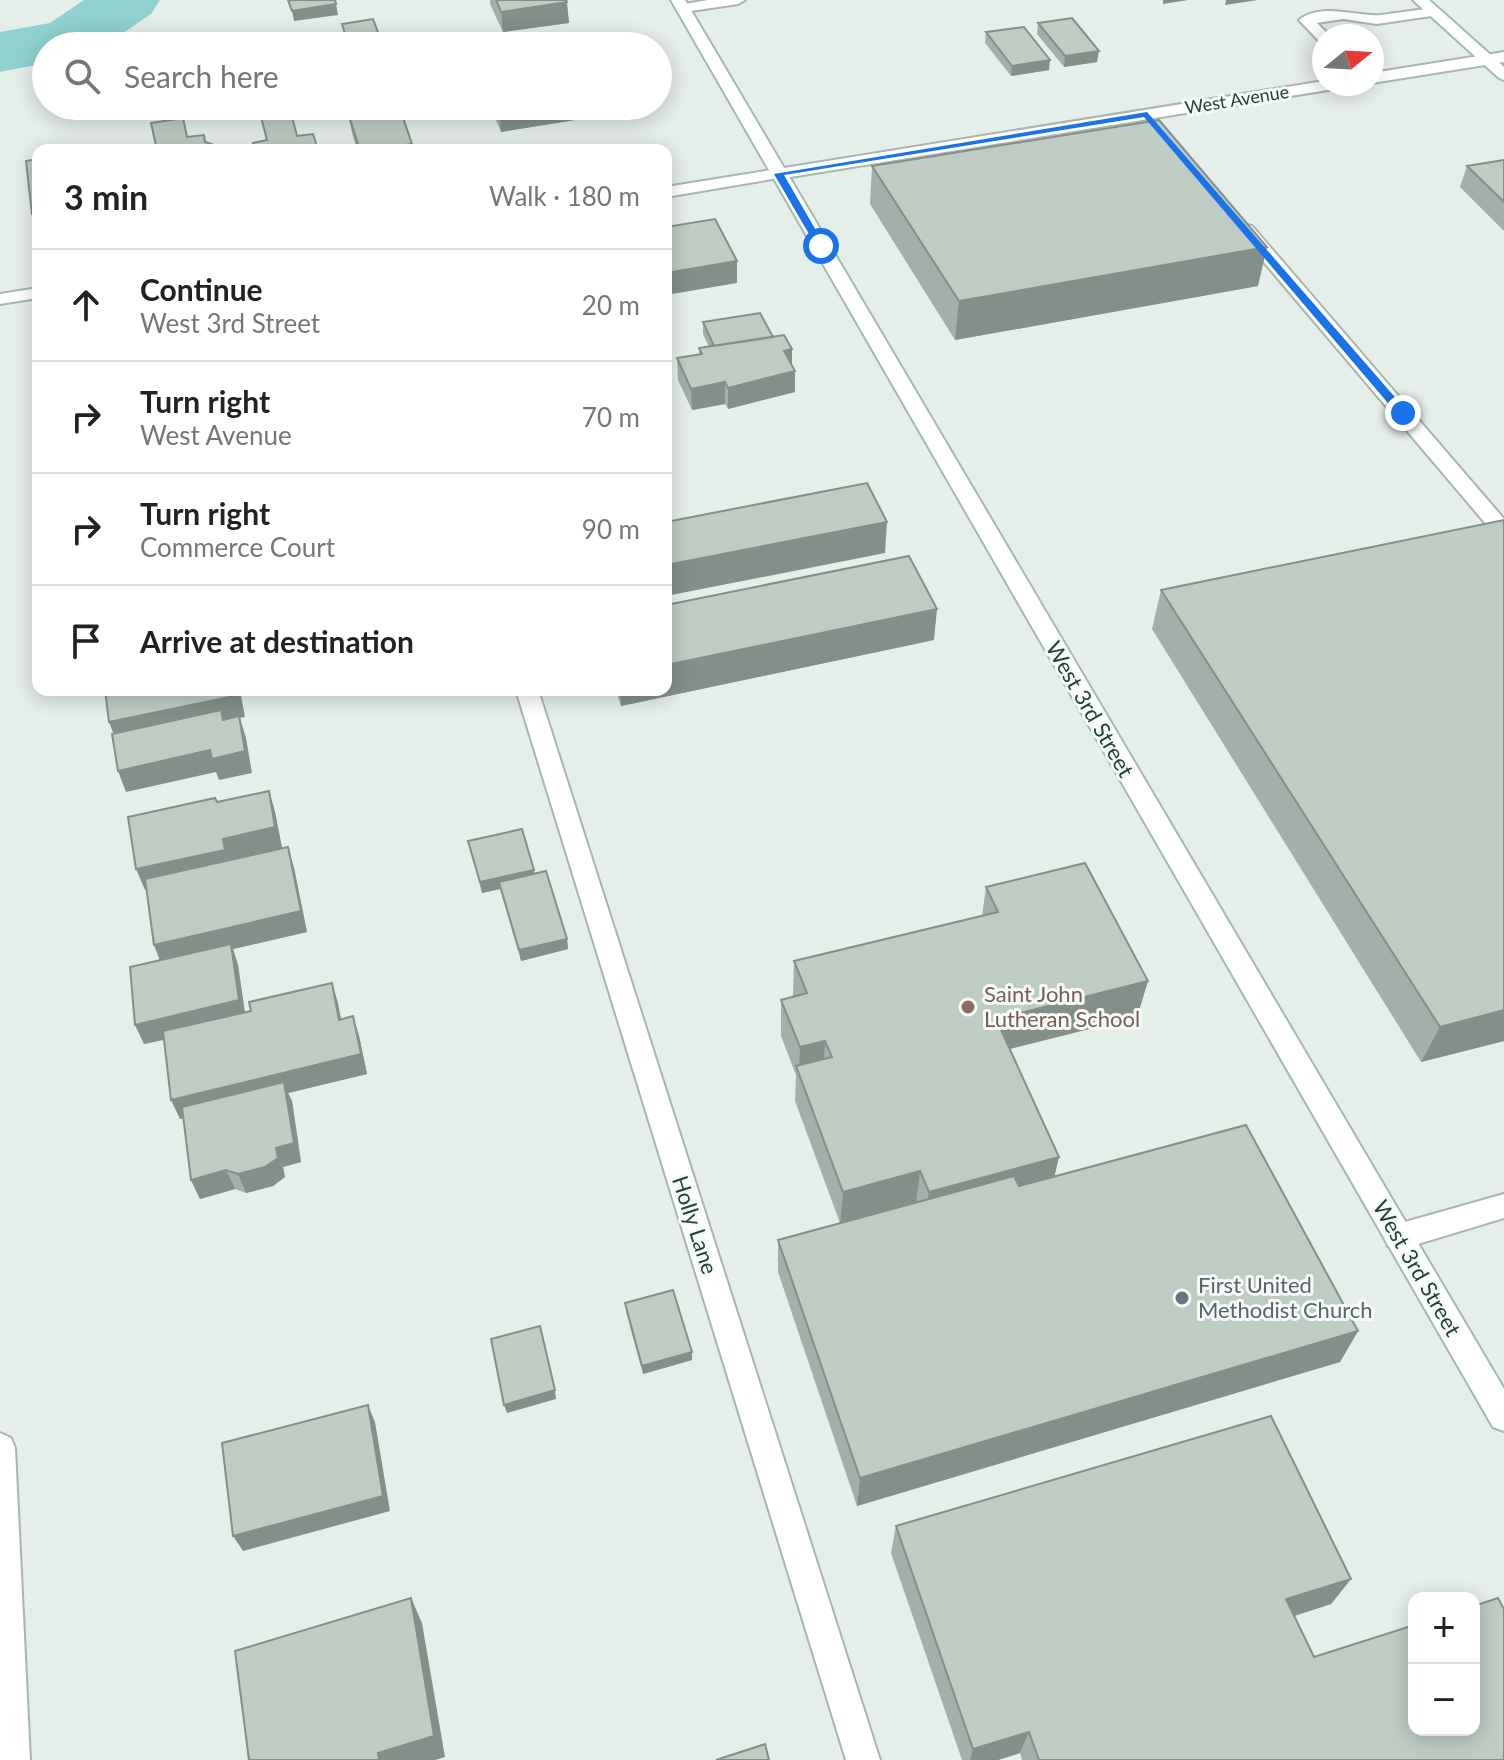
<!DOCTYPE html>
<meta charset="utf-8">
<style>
:root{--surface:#fff;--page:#f2f2f2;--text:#222;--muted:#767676;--line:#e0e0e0}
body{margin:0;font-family:Lato,sans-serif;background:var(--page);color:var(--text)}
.controls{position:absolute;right:24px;bottom:24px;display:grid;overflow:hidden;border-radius:16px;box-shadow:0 4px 20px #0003}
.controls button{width:72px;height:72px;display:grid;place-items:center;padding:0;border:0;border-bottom:2px solid var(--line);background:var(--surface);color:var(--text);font:40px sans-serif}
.compass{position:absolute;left:1312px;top:24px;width:72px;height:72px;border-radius:50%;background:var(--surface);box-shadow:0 4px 20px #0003;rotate:72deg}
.stop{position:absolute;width:24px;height:24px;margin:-18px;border:6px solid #1a73e8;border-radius:50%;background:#fff}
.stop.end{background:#1a73e8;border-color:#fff;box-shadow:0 2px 8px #0008}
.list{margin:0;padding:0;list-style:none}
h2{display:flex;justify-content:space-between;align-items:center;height:104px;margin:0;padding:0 32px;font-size:34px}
h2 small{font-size:26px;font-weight:400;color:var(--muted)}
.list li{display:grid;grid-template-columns:52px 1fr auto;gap:24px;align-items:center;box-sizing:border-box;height:112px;padding:0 32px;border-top:2px solid var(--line)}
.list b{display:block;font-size:30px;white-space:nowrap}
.list p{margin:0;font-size:26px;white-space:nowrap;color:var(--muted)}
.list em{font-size:26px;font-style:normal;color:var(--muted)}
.icon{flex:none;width:44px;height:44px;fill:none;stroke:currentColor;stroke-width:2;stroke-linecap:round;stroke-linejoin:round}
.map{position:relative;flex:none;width:1504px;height:1760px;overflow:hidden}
.search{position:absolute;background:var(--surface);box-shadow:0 4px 20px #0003;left:32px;top:32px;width:640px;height:88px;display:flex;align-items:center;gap:20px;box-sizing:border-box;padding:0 28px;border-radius:44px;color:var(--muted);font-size:30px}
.panel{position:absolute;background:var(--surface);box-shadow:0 4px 20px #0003;left:32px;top:144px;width:640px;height:552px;border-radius:16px}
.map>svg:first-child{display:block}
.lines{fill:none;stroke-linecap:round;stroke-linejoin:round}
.river{fill:#90d1cf;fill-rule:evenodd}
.service-casing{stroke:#a8b6af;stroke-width:4}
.minor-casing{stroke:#a8b6af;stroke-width:4}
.tertiary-casing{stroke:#a8b6af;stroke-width:4}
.secondary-casing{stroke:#a4baaf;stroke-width:4}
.service{fill:#fff;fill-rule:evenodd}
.minor{fill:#fff;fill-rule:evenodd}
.tertiary{fill:#fff;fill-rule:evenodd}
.secondary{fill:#fff;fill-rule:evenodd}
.wall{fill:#a3afa9}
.shaded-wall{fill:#858f89}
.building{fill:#beccc4;stroke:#858f89;stroke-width:2}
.route{fill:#1a73e8}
.education-dot{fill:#8d6e63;stroke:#f7fbf8;stroke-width:3}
.worship-dot{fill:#6b7280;stroke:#f7fbf8;stroke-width:3}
.labels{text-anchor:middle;stroke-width:6;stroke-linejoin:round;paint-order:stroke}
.far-street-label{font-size:18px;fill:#254034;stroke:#f7fbf8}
.street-label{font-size:22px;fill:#254034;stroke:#f7fbf8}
.education-label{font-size:22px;fill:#785e54;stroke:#f7fbf8;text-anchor:start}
.worship-label{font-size:22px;fill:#5b616d;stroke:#f7fbf8;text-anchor:start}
</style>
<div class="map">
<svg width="1504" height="1760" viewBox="0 0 1504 1760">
<rect width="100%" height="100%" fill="#e6eee9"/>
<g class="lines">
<path class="river" d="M84,0H160L151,14L104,46H46V63L0,72V32L50,23Z"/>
<defs>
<path id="service" d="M708,0H745L738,4L684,12L677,8L679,5Z
M1433,8L1438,9V15L1377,24L1343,19L1317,23L1330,36H1324V43L1319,41L1299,20C1321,2 1356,17 1381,15C1398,13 1416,10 1433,8Z"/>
<path id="minor" d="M778,169L786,174L784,177L666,197V187Z
M1246,225L1252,226L1504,519V539L1497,537L1240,234L1237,230Z
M38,288V298L0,304V294Z
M516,690H538L880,1760H846Z
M1504,1194V1218L1398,1250L1388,1246L1384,1237L1388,1228L1398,1224Z
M0,1433L11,1438L15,1448L30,1760H0Z"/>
<path id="tertiary" d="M1504,52V62L1372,83V73Z
M1324,81V84H1342L1334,89L778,179L770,174L778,169Z"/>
<path id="secondary" d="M671,0H685L1504,1389V1431L1493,1427Z
M1413,0H1429L1504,67V80L1499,78Z"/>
</defs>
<use href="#service" class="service-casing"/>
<use href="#minor" class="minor-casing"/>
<use href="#tertiary" class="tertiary-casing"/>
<use href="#secondary" class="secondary-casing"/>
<use href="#service" class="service"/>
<use href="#minor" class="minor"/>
<use href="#tertiary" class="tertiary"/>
<use href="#secondary" class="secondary"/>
</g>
<path class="wall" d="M490,0H566L569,23L503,32L490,4Z
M1038,23L1097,62L1064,67L1037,34Z
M986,32L1049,70L1011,76L985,43Z
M490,106H574L575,120L501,132Z
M348,113L412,144L413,150H357L352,133Z
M1504,160V231L1460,187L1467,166Z
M872,166L1258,286L955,340L870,204Z
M703,322L773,337L795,371V392L728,409L725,404L692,410L678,380L677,358L699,354V348L709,347L703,334Z
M1504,520V1041L1421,1062L1152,629L1161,590Z
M934,640L621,706L616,690H666Z
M269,791L275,812L282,848L294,868L307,932L233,949L238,965L245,1012L332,983L341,1019L353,1016L359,1036L367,1074L288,1093L292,1101L301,1162L283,1167L285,1177L273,1186L246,1193L235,1189L200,1199L191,1180L184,1118L180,1119L164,1040L144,1044L160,960L146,890H145L217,802Z
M468,841L534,870V874L567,939L568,949L521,961L500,889L482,893Z
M986,887L1148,981L1137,1017L1010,1049L1054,1177L1358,1331L1340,1362L857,1506L778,1272V1240L840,1223L795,1101L796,1075L781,1036V1000L793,996L794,961L982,916Z
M625,1303L692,1352V1360L643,1374L626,1312Z
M896,1526L1351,1579L1331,1604L1294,1616L1314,1657L1504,1760H1022L1020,1753L998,1760H962L891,1553Z"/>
<path class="shaded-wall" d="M1163,0H1188L1163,4Z
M1226,0H1258L1225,5Z
M567,2L569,23L503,32L501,12Z
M336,4L338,15L294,21L292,11Z
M379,35L381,45L348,46L347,40Z
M1099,51L1097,62L1064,67L1065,56Z
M1050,60L1049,70L1011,76L1012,66Z
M169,106H194L170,110Z
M530,106H574L575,120L501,132L499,111Z
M412,144L413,150H373Z
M38,213V233L32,214Z
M1267,247L1258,286L955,340L959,301Z
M737,261V283L666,295V273Z
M792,349V371L784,351Z
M795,371V392L728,409V388Z
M725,382V404L692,410L691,389Z
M887,522L885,553L666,596V565Z
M937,609L934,640L621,706L620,690H666V665Z
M238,690H240L245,717L240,718L246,738L252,773L219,780L216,772L126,792L118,771L117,743L109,722Z
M269,791L275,812L282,848L232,871L145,890L136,869L223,839Z
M288,847L294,868L307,932L233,949L238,965L246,1021L144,1044L135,1025L162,966L154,945Z
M534,870L535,880L499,882L500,889L482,893L480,882Z
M567,939L568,949L521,961L519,950Z
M1148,981L1137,1017L989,1054L996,1019Z
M332,983L338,1003L345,1040L339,1020Z
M1504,1010V1041L1421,1062L1440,1027Z
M353,1016L359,1036L367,1074L288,1093L292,1101L301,1162L283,1167L285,1177L273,1186L246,1193L238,1174L276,1148L286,1093L180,1119L171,1100Z
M825,1041L823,1076L799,1074L800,1047Z
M1059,1157L1051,1191L924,1225L929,1192Z
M226,1170L235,1189L200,1199L191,1180Z
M920,1171L916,1204L840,1225L843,1192Z
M1358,1331L1340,1362L857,1506L860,1478Z
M692,1352V1360L643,1374L642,1366Z
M555,1390L556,1399L507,1413L504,1405Z
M368,1405L375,1422L390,1511L243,1551L233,1536Z
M1351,1579L1331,1604L1269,1624L1286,1599Z
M411,1598L422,1623L445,1757L435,1760H379L378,1753Z
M1029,1732L1020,1753L998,1760H970L973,1749Z"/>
<path class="building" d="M288,0H335L336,4L292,11Z
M496,0H566L567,2L501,12Z
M1072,18L1099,51L1065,56L1038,23Z
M373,19L379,35L347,40L342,24Z
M1024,27L1050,60L1012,66L986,32Z
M559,39L563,46H525L524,44Z
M484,42L486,46H458Z
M394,106H399L412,144L373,150H360L348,113Z
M497,106H530L499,111Z
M290,109L297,136L313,134L317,147L301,150H254L253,143L267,140L260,113Z
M183,118L187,137L204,135L205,142L212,144L214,150H157L151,123Z
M1159,120L1267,247L959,301L872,166Z
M38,159V213L32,214L26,161Z
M1504,160V202L1467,166Z
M715,219L737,261L666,273V227Z
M760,313L773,337L714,346L703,322Z
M784,335L792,349L784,351L795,371L728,388L725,382L691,389L677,358L702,354L699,348Z
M867,483L887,522L666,565V522Z
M1504,520V1010L1440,1027L1161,590Z
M909,556L937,609L666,665V605Z
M105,690H238L239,695L109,722Z
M221,710L223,720L239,716L245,751L212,759L210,750L118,771L112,734Z
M269,791L275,827L223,839L225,850L136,869L128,817L215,798L217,802Z
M522,829L534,870L480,882L468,841Z
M288,847L301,911L154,945L145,879Z
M1085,863L1148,981L996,1019L1059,1157L929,1192L920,1171L843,1192L796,1066L832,1057L825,1041L800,1047L781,1000L807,993L794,961L998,912L986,887Z
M546,871L567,939L519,950L499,882Z
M231,944L239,1000L135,1025L130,967Z
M332,983L339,1020L353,1016L361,1054L171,1100L163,1031L251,1011L249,1002Z
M284,1082L294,1143L276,1148L278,1158L265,1167L238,1174L226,1170L191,1180L182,1107Z
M1246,1125L1358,1331L860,1478L778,1240L1014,1176L1019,1186Z
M673,1290L692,1352L642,1366L625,1303Z
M540,1326L555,1390L504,1405L491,1339Z
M368,1405L383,1496L233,1536L222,1443Z
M1271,1416L1351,1579L1286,1599L1314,1657L1414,1625V1730H1474V1606L1498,1598L1504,1609V1760H1039L1029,1732L973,1749L896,1526Z
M411,1598L434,1736L378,1753L379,1760H249L235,1651Z
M765,1744L769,1760H716Z"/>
<path class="route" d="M1147,112L1407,411V416H1399L1144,117L784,175L825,246L821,249L816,246L774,174Z"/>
<circle class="education-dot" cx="968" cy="1007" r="8"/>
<circle class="worship-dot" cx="1182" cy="1298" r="8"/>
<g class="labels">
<g class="far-street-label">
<text transform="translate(1237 100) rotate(-9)" y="6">West Avenue</text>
</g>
<g class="street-label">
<text transform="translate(1090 709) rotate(60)" y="8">West 3rd Street</text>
<text transform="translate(695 1225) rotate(72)" y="8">Holly Lane</text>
<text transform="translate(1417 1268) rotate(60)" y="8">West 3rd Street</text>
</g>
<g class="education-label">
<text x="984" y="1002">Saint John<tspan x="984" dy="25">Lutheran School</tspan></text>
</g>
<g class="worship-label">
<text x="1198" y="1293">First United<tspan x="1198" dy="25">Methodist Church</tspan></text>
</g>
</g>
</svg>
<div class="controls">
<button>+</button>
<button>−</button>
</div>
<svg class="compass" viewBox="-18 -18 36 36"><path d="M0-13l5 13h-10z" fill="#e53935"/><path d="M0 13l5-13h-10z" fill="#767676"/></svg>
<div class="stop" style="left:821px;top:246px"></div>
<div class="stop end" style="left:1403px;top:413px"></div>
<div class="search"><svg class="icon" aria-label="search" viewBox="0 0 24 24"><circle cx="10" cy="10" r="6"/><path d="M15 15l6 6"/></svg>Search here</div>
<section class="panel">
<h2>3 min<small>Walk · 180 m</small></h2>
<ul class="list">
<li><svg class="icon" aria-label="ahead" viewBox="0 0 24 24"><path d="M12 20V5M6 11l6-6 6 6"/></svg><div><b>Continue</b><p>West 3rd Street</p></div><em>20 m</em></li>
<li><svg class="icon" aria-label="right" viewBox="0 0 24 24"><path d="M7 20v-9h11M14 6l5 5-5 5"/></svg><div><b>Turn right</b><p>West Avenue</p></div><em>70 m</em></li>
<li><svg class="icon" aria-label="right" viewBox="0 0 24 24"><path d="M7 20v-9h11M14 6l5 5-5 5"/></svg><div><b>Turn right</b><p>Commerce Court</p></div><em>90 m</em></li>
<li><svg class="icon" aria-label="arrive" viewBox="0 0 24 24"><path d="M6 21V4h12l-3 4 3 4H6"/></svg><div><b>Arrive at destination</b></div></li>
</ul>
</section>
</div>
